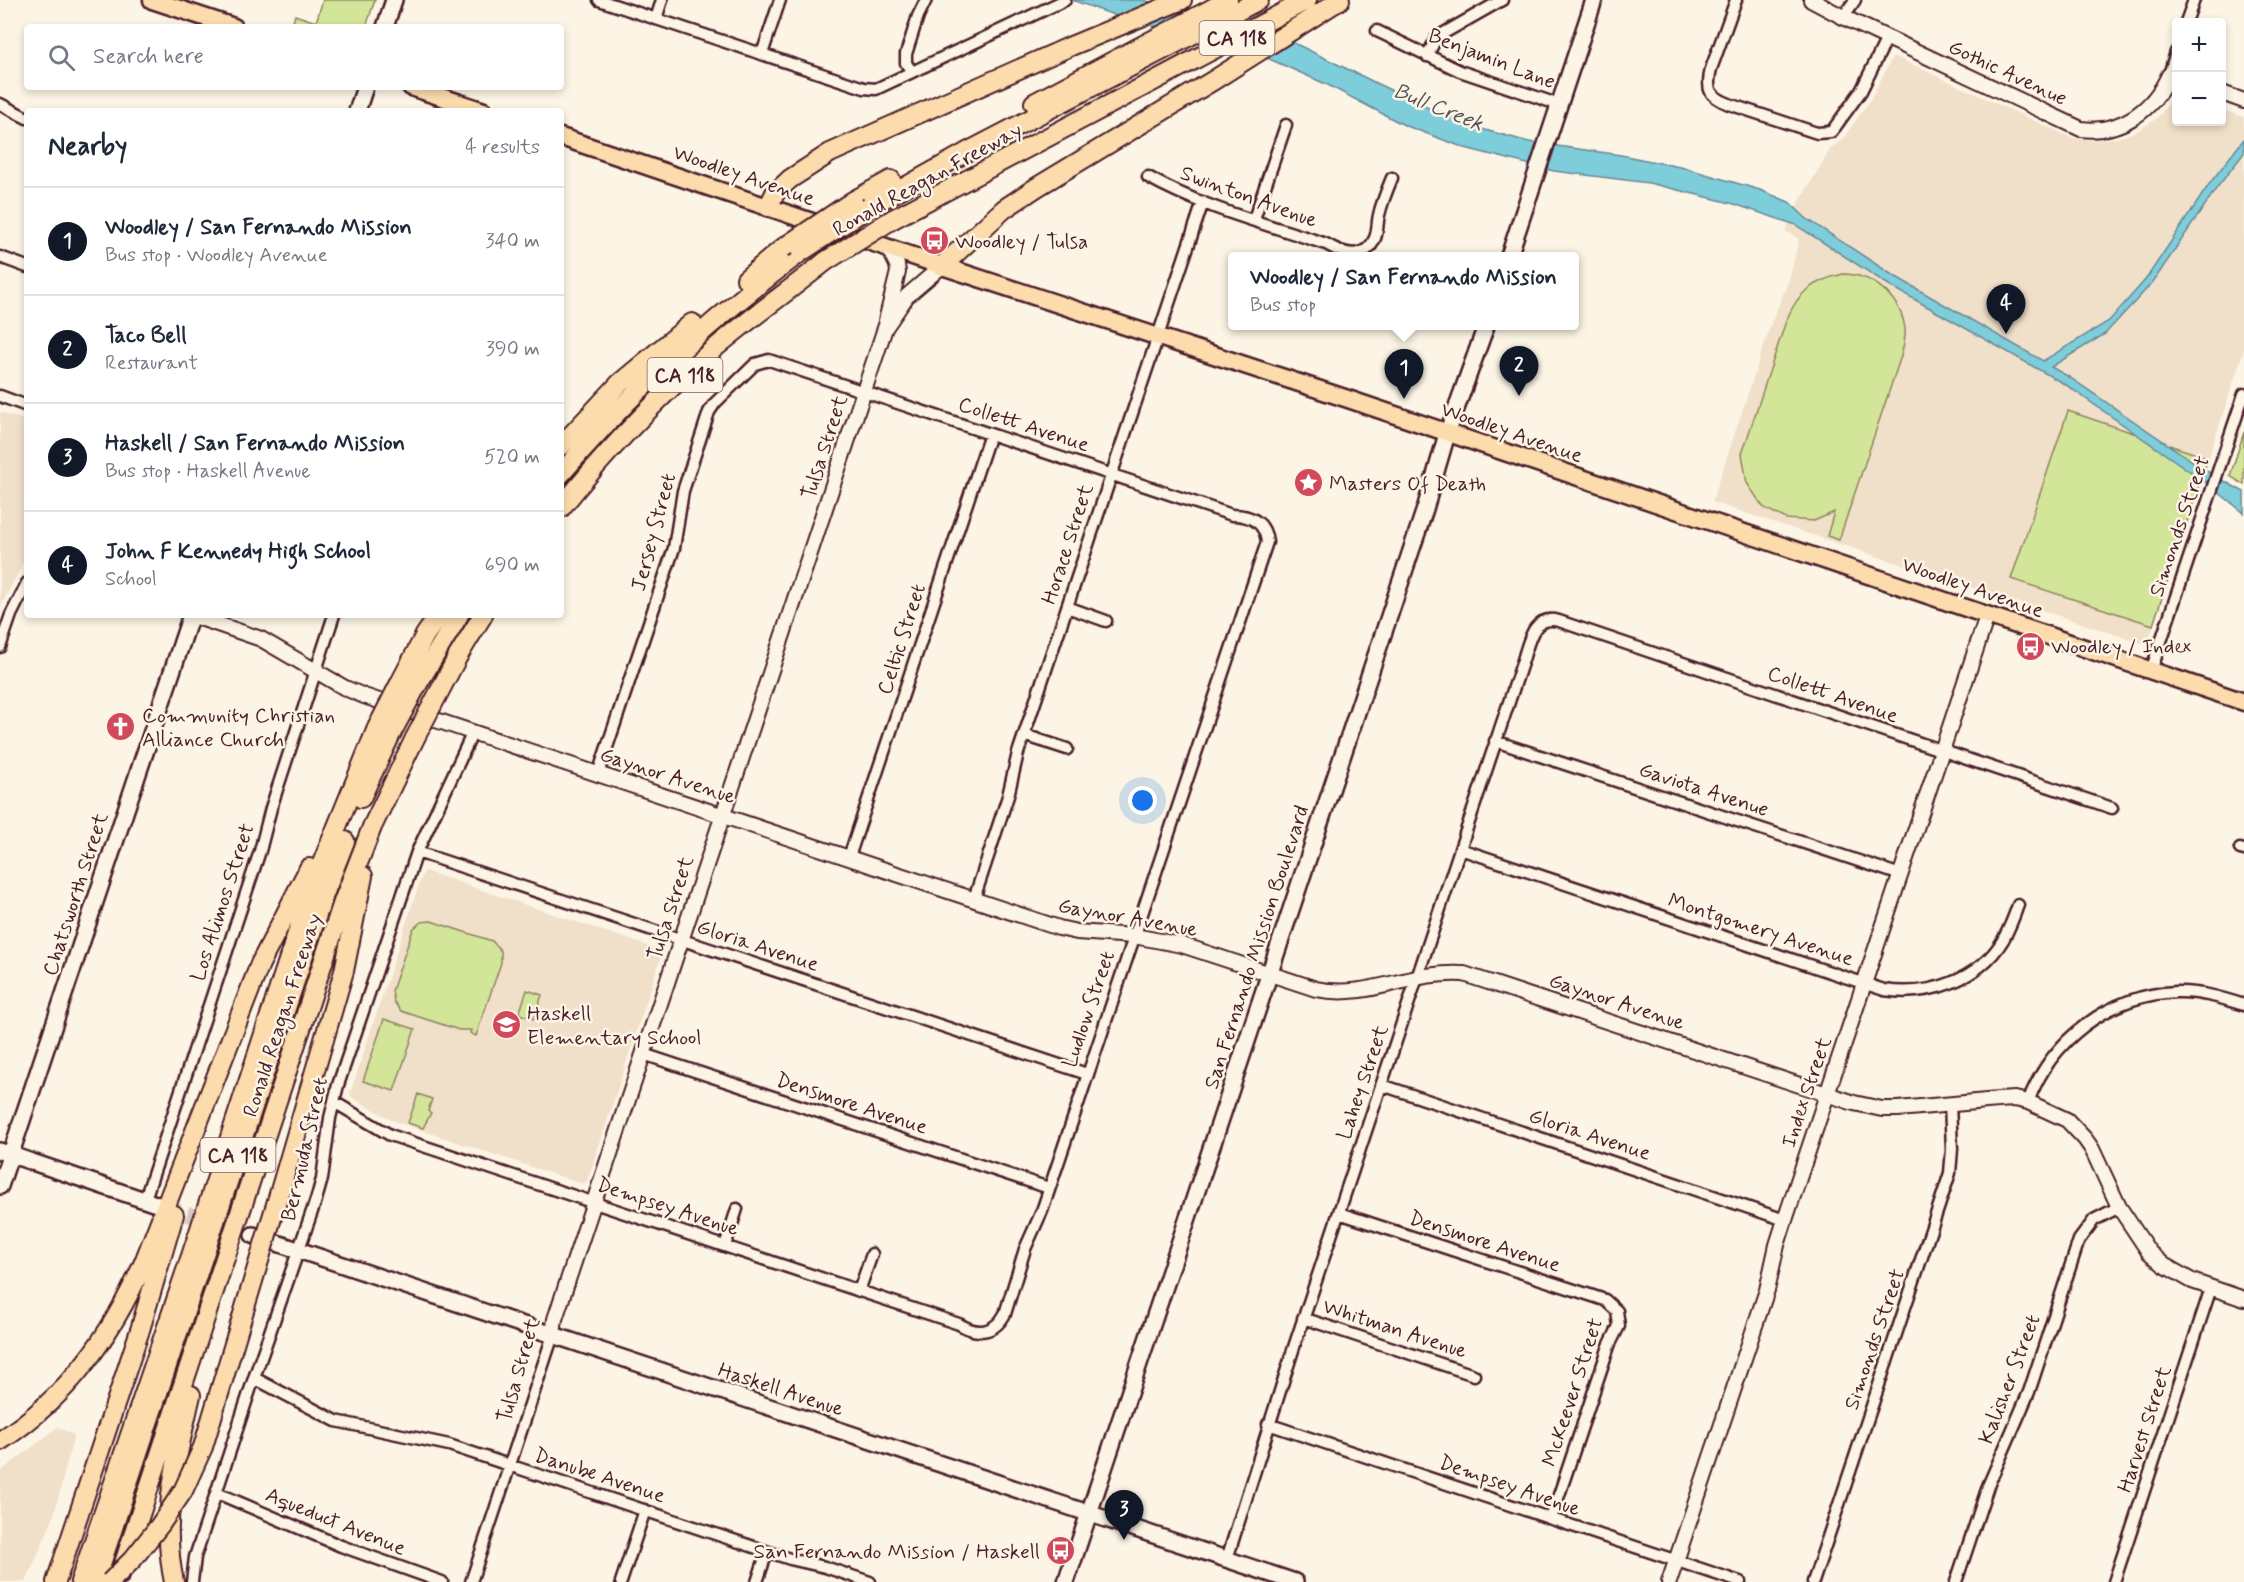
<!DOCTYPE html>
<meta charset="utf-8">
<style>
:root{--surface:#fff;--page:#f6f6f7;--text:#1f2937;--muted:#747a83;--line:#e0e1e3;--accent:#111827}
body{margin:0;font-family:Mynerve,sans-serif;background:var(--page);color:var(--text)}
.controls{position:absolute;right:18px;top:18px;display:grid;overflow:hidden;border-radius:6px;box-shadow:0 3px 9px #0003}
.controls button{width:54px;height:54px;display:grid;place-items:center;padding:0;border:0;border-bottom:2px solid var(--line);background:var(--surface);color:var(--text);font:30px sans-serif}
.you{position:absolute;left:1143px;top:801px;width:21px;height:21px;margin:-15px;border:4px solid #fff;border-radius:50%;background:#1a73e8;box-shadow:0 0 0 9px #1a73e833}
.badge{display:grid;place-items:center;width:39px;height:39px;border-radius:50%;background:var(--accent);color:#fff;font-size:20px;font-weight:700}
.pin{position:absolute;translate:-50% -50px;filter:drop-shadow(0 2px 3px #0008)}
.pin::after{content:'';position:absolute;top:32px;width:21px;height:18px;background:inherit;clip-path:polygon(0 0,100% 0,50% 100%)}
.popup{position:absolute;left:1228px;top:252px;width:351px;height:78px;box-sizing:border-box;display:grid;place-content:center;border-radius:6px;background:var(--surface);filter:drop-shadow(0 2px 4px #0005);font-size:20px;white-space:nowrap;color:var(--muted)}
.popup b{font-size:22px;color:var(--text)}
.popup::after{content:'';position:absolute;left:50%;top:100%;margin-left:-12px;border:12px solid transparent;border-top-color:var(--surface)}
.list{margin:0;padding:0;list-style:none}
h2{display:flex;justify-content:space-between;align-items:center;height:78px;margin:0;padding:0 24px;font-size:26px}
h2 small{font-size:20px;font-weight:400;color:var(--muted)}
.list li{display:grid;grid-template-columns:39px 1fr auto;gap:18px;align-items:center;box-sizing:border-box;height:108px;padding:0 24px;border-top:2px solid var(--line)}
.list b{display:block;font-size:22px;white-space:nowrap}
.list p{margin:0;font-size:20px;white-space:nowrap;color:var(--muted)}
.list em{font-size:20px;font-style:normal;color:var(--muted)}
.icon{flex:none;width:33px;height:33px;fill:none;stroke:currentColor;stroke-width:2;stroke-linecap:round;stroke-linejoin:round}
.map{position:relative;flex:none;width:2244px;height:1582px;overflow:hidden}
.search{position:absolute;background:var(--surface);box-shadow:0 3px 9px #0003;left:24px;top:24px;width:540px;height:66px;display:flex;align-items:center;gap:15px;box-sizing:border-box;padding:0 21px;border-radius:6px;color:var(--muted);font-size:22px}
.panel{position:absolute;background:var(--surface);box-shadow:0 3px 9px #0003;left:24px;top:108px;width:540px;height:510px;border-radius:6px}
.map>svg:first-child{display:block}
.built{fill:#f1e0c9}
.green{fill:#d3e599;stroke:#8e8262;stroke-width:1.5}
.water{fill:#7ecddb;stroke:#698795;stroke-width:1.5}
.lines{fill:none;stroke-linecap:round;stroke-linejoin:round}
.secondary-tunnel{stroke:#d8cac0;stroke-width:15;stroke-dasharray:15 8;stroke-linecap:butt}
.minor-casing{stroke:#4a1f2b;stroke-width:15}
.tertiary-casing{stroke:#4a1f2b;stroke-width:18}
.secondary-casing{stroke:#4a1f2b;stroke-width:20}
.primary-casing{stroke:#4a1f2b;stroke-width:21}
.motorway-casing{stroke:#4a1f2b;stroke-width:22}
.minor{stroke:#fcf5e5;stroke-width:10}
.tertiary{stroke:#fcf5e5;stroke-width:14}
.secondary{stroke:#fcf5e5;stroke-width:15}
.primary{stroke:#fcdcac;stroke-width:16}
.motorway{stroke:#fcdcac;stroke-width:18}
.motorway-bridge-casing{stroke:#4a1f2b;stroke-width:22;stroke-linecap:butt}
.motorway-bridge{stroke:#fcdcac;stroke-width:18}
.labels{text-anchor:middle;stroke-width:5;stroke-linejoin:round;paint-order:stroke}
.shield{fill:#fcf5e5;stroke:#7f5f63;stroke-width:1.5}
.shield-label{font-size:20px;font-weight:bold;fill:#4a1f2b}
.street-label{font-size:21px;fill:#4a1f2b;stroke:#fcf5e5}
.poi-label{font-size:21px;fill:#4a1f2b;stroke:#fcf5e5;text-anchor:start}
.water-label{font-size:22px;font-style:italic;fill:#5a5360;stroke:#fcf5e5}
</style>
<div class="map">
<svg width="2244" height="1582" viewBox="0 0 2244 1582">
<rect width="100%" height="100%" fill="#fcf5e5"/>
<filter id="ink" filterUnits="userSpaceOnUse"><feTurbulence type="fractalNoise" baseFrequency=".0167" numOctaves="2"/><feDisplacementMap in="SourceGraphic" scale="12" xChannelSelector="R" yChannelSelector="G"/><feConvolveMatrix kernelMatrix="1 2 1 2 8 2 1 2 1" color-interpolation-filters="sRGB"/></filter>
<g filter="url(#ink)">
<path class="built" d="M1896,57L2072,138L2089,140L2118,138L2137,131L2156,119L2176,95V122H2222V110L2244,117V350L2149,639L2141,643L1712,502L1773,318L1789,280L1799,239L1785,231L1799,202L1831,148L1842,140L1869,102L1892,58Z
M0,412L27,421V555L0,608Z
M425,871L663,951L587,1182L582,1184L394,1121L351,1097L350,1094L422,875Z
M58,1427L74,1435L53,1519L26,1582H0V1472Z"/>
<path class="green" d="M323,0H375L366,27L292,26L295,15L316,22Z
M1843,274C1873,274 1900,297 1905,328C1906,338 1903,347 1901,356L1839,540L1827,536L1834,512L1814,521L1786,519L1763,507L1747,483L1742,454L1786,321C1798,292 1812,281 1843,274Z
M2068,411L2208,458L2153,625L2011,579Z
M2244,432V485L2230,476Z
M431,921L492,941L501,951V963L476,1036L470,1033L471,1030H459L401,1011L394,1002L392,991L413,929L421,922Z
M527,990L542,995L534,1019L519,1014Z
M384,1019L415,1029L394,1091L363,1081Z
M418,1094L432,1099L428,1111L431,1113L423,1128L408,1123Z"/>
<path class="water" d="M1072,0H1142L1155,3L1294,43L1419,104L1478,128L1529,142L1621,155L1685,168L1760,190L1789,202L1807,219L1891,274L2043,361L2109,321L2146,279L2210,183L2244,139V153L2216,189L2153,282L2105,334L2051,367L2069,377L2213,475L2244,492V513L2208,484L2066,385L1889,285L1796,225L1731,203L1649,183L1554,171L1465,148L1404,125L1328,85L1267,58L1114,15Z"/>
<g class="lines">
<path class="secondary-tunnel" d="M165,1207L253,1235"/>
<defs>
<path id="minor" d="M599,0L864,88L876,89L1065,0
M1736,0L1711,69C1706,90 1709,96 1729,104L1817,133L1831,132L1835,127L1861,91L1887,38
M1843,17L1855,0
M656,19L662,0
M2186,22L2194,0
M1377,31L1460,71L1560,105
M762,54L780,0
M1427,56L1437,37L1502,0
M912,72L906,63V54L918,16L926,0
M2169,75L2176,52
M0,104L27,118
M1148,177C1203,208 1267,224 1326,244C1343,254 1365,262 1375,238C1378,231 1377,223 1379,215C1382,202 1387,190 1392,178
M1254,219L1286,125
M0,257L27,267
M0,396L27,406
M1067,607L1106,621
M0,647L11,615L27,583
M2151,671L2244,394
M1024,735L1067,749
M1495,741L1901,875
M1460,849L1884,990C1929,997 1979,980 2003,940C2009,929 2014,917 2018,905
M2240,849L2244,850
M417,852L1087,1074
M849,857L990,434
M974,899L1008,796L1018,753L1203,202
M643,1054L1049,1188
M1382,1085L1785,1220
M334,1102L390,1135L959,1324C977,1335 994,1334 1005,1314L1025,1249L1042,1211L1267,542C1265,522 1251,515 1232,515L769,360L755,364L715,403L709,412L683,491L674,548L598,774
M2028,1102C2051,1040 2109,995 2176,992C2199,991 2222,998 2244,1005
M145,1199L260,851L271,808L334,615
M1339,1213L1605,1300L1617,1311L1619,1326L1609,1346L1551,1519
M725,1246L737,1209
M859,1291L872,1254
M1303,1318L1474,1375
M254,1378L336,1421L449,1445L790,1559L825,1567L870,1582
M1268,1424L1740,1582
M217,1493L341,1546L442,1582
M1227,1559L1293,1350L1523,660C1529,641 1533,614 1559,621L2112,808
M192,1582L195,1557L254,1378L316,1200L322,1179L330,1118L338,1085L417,852L473,732
M471,1582L553,1335
M621,1582L645,1510
M757,1582L767,1552
M1813,1582L1950,1173L1952,1149L1950,1104
M1956,1582L1988,1486L2029,1392L2079,1240L2094,1220L2119,1207
M2114,1582L2211,1288"/>
<path id="tertiary" d="M1811,0L1843,17L2081,129C2121,134 2153,110 2169,75L2176,78
M2222,93L2244,101
M886,321L898,272L897,265L889,249
M191,615L261,639L345,688L364,696L1059,928L1077,932L1134,936L1182,945L1316,989C1370,1000 1410,970 1464,974L1854,1103L1882,1109H1898L1998,1100L2015,1099L2028,1102L2067,1120L2085,1139L2092,1149L2119,1207L2149,1252L2164,1265L2192,1281L2244,1299
M553,1335L555,1319L885,328L907,296L942,266
M1669,1582L1767,1290L1777,1245L1785,1220L1987,616"/>
<path id="secondary" d="M385,27L394,0
M357,111L365,87
M1509,256L1594,0
M0,1151L156,1204
M0,1186L191,615
M253,1235L1295,1582
M1066,1582L1425,509L1447,434L1486,326"/>
<path id="primary" d="M152,0L234,27
M411,87L484,111
M561,137L942,266L1348,399L2244,702"/>
<path id="motorway" d="M1034,103L1228,0
M853,201L891,180
M768,207L775,193L790,179L830,153L1071,46L1182,0
M869,207L967,152L1259,0
M893,219L1307,0
M942,266L1004,209L1037,187L1214,80L1340,0
M746,279L783,248
M561,446L620,383L692,323
M561,474C632,390 713,318 801,252
M561,508C603,455 650,406 700,361C740,325 785,294 826,261
M458,656L483,615
M401,681L425,635L439,615
M416,687L459,615
M361,798L392,732
M277,1201L344,971L363,876
M0,1441C68,1397 112,1335 144,1262L260,964L309,868
M120,1575L343,902L372,827L415,738
M56,1582L140,1330L174,1215
M80,1582L191,1256L312,888L377,728
M95,1582L323,897L345,841
M174,1582C160,1518 177,1457 191,1395"/>
</defs>
<use href="#minor" class="minor-casing"/>
<use href="#tertiary" class="tertiary-casing"/>
<use href="#secondary" class="secondary-casing"/>
<use href="#primary" class="primary-casing"/>
<use href="#motorway" class="motorway-casing"/>
<use href="#minor" class="minor"/>
<use href="#tertiary" class="tertiary"/>
<use href="#secondary" class="secondary"/>
<use href="#primary" class="primary"/>
<use href="#motorway" class="motorway"/>
<defs>
<path id="motorway-bridge" d="M783,248L853,201
M801,252L869,207
M826,261L893,219
M377,728L401,681
M392,732L416,687
M415,738L458,656
M110,1582L133,1559L160,1525L183,1491L203,1447L277,1201"/>
</defs>
<use href="#motorway-bridge" class="motorway-bridge-casing"/>
<use href="#motorway-bridge" class="motorway-bridge"/>
</g>
</g>
<defs>
<symbol id="bus-disc" viewBox="-11 -11 22 22"><circle r="9.5" fill="#d1495b" stroke="#fcf5e5"/><path d="M-5-6H5V4H4V6H2V4H-2V6H-4V4H-5ZM-3.5-4V0h7V-4ZM-3.5 1.2v1.5H-2V1.2ZM2 1.2v1.5H3.5V1.2Z" fill="#fff"/></symbol>
<symbol id="sight-disc" viewBox="-11 -11 22 22"><circle r="9.5" fill="#d1495b" stroke="#fcf5e5"/><path d="M0-6L1.8-2.2L6-1.7L2.9 1.2L3.7 5.4L0 3.3L-3.7 5.4L-2.9 1.2L-6-1.7L-1.8-2.2Z" fill="#fff"/></symbol>
<symbol id="church-disc" viewBox="-11 -11 22 22"><circle r="9.5" fill="#d1495b" stroke="#fcf5e5"/><path d="M-1.2-6h2.4v3.5h3.3v2.4h-3.3V6h-2.4V-.1h-3.3v-2.4h3.3Z" fill="#fff"/></symbol>
<symbol id="school-disc" viewBox="-11 -11 22 22"><circle r="9.5" fill="#d1495b" stroke="#fcf5e5"/><path d="M0-5L7-2L0 1L-7-2ZM-4 1L0 2.5L4 1V4Q0 6-4 4Z" fill="#fff"/></symbol>
</defs>
<g fill-rule="evenodd">
<use href="#bus-disc" x="918" y="224" width="33" height="33"/>
<use href="#sight-disc" x="1292" y="466" width="33" height="33"/>
<use href="#bus-disc" x="2014" y="630" width="33" height="33"/>
<use href="#church-disc" x="104" y="710" width="33" height="33"/>
<use href="#school-disc" x="490" y="1008" width="33" height="33"/>
<use href="#bus-disc" x="1044" y="1534" width="33" height="33"/>
</g>
<g class="labels">
<g class="shield">
<rect x="1199.5" y="21" width="75" height="34" rx="4.5"/>
<rect x="647.5" y="358" width="75" height="34" rx="4.5"/>
<rect x="200.5" y="1138" width="75" height="34" rx="4.5"/>
</g>
<g class="shield-label">
<text x="1237" y="45">CA 118</text>
<text x="685" y="382">CA 118</text>
<text x="238" y="1162">CA 118</text>
</g>
<g class="street-label">
<text transform="translate(1492 58) rotate(21)" y="7">Benjamin Lane</text>
<text transform="translate(2008 72) rotate(25)" y="7">Gothic Avenue</text>
<text transform="translate(744 175) rotate(19)" y="7">Woodley Avenue</text>
<text transform="translate(927 179) rotate(-29)" y="7">Ronald Reagan Freeway</text>
<text transform="translate(1249 196) rotate(20)" y="7">Swinton Avenue</text>
<text transform="translate(1024 424) rotate(18)" y="7">Collett Avenue</text>
<text transform="translate(1512 432) rotate(19)" y="7">Woodley Avenue</text>
<text transform="translate(824 447) rotate(-72)" y="7">Tulsa Street</text>
<text transform="translate(2179 526) rotate(-71)" y="7">Simonds Street</text>
<text transform="translate(653 532) rotate(-75)" y="7">Jersey Street</text>
<text transform="translate(1067 544) rotate(-72)" y="7">Horace Street</text>
<text transform="translate(1973 587) rotate(19)" y="7">Woodley Avenue</text>
<text transform="translate(901 639) rotate(-72)" y="7">Celtic Street</text>
<text transform="translate(1833 694) rotate(19)" y="7">Collett Avenue</text>
<text transform="translate(668 775) rotate(18)" y="7">Gaynor Avenue</text>
<text transform="translate(1704 789) rotate(18)" y="7">Gaviota Avenue</text>
<text transform="translate(75 894) rotate(-72)" y="7">Chatsworth Street</text>
<text transform="translate(222 902) rotate(-72)" y="7">Los Alimos Street</text>
<text transform="translate(670 908) rotate(-72)" y="7">Tulsa Street</text>
<text transform="translate(1128 917) rotate(10)" y="7">Gaynor Avenue</text>
<text transform="translate(1761 929) rotate(18)" y="7">Montgomery Avenue</text>
<text transform="translate(758 945) rotate(18)" y="7">Gloria Avenue</text>
<text transform="translate(1256 947) rotate(-72)" y="7">San Fernando Mission Boulevard</text>
<text transform="translate(1617 1001) rotate(18)" y="7">Gaynor Avenue</text>
<text transform="translate(1088 1009) rotate(-71)" y="7">Ludlow Street</text>
<text transform="translate(282 1015) rotate(-72)" y="7">Ronald Reagan Freeway</text>
<text transform="translate(1362 1082) rotate(-71)" y="7">Lahey Street</text>
<text transform="translate(1806 1092) rotate(-71)" y="7">Index Street</text>
<text transform="translate(852 1103) rotate(18)" y="7">Densmore Avenue</text>
<text transform="translate(1590 1134) rotate(18)" y="7">Gloria Avenue</text>
<text transform="translate(304 1149) rotate(-77)" y="7">Bermuda Street</text>
<text transform="translate(668 1206) rotate(18)" y="7">Dempsey Avenue</text>
<text transform="translate(1485 1241) rotate(18)" y="7">Densmore Avenue</text>
<text transform="translate(1395 1328) rotate(18)" y="7">Whitman Avenue</text>
<text transform="translate(1874 1339) rotate(-71)" y="7">Simonds Street</text>
<text transform="translate(518 1370) rotate(-74)" y="7">Tulsa Street</text>
<text transform="translate(2009 1379) rotate(-69)" y="7">Kalisher Street</text>
<text transform="translate(781 1389) rotate(18)" y="7">Haskell Avenue</text>
<text transform="translate(1572 1392) rotate(-72)" y="7">McKeever Street</text>
<text transform="translate(2144 1429) rotate(-72)" y="7">Harvest Street</text>
<text transform="translate(600 1475) rotate(18)" y="7">Danube Avenue</text>
<text transform="translate(1510 1485) rotate(19)" y="7">Dempsey Avenue</text>
<text transform="translate(336 1521) rotate(22)" y="7">Aqueduct Avenue</text>
</g>
<g class="poi-label">
<text x="955" y="248">Woodley / Tulsa</text>
<text x="1329" y="490">Masters Of Death</text>
<text x="2051" y="653">Woodley / Index</text>
<text x="142" y="722">Community Christian<tspan x="142" dy="24">Alliance Church</tspan></text>
<text x="527" y="1020">Haskell<tspan x="527" dy="24">Elementary School</tspan></text>
<text x="1040" y="1558" text-anchor="end">San Fernando Mission / Haskell</text>
</g>
<g class="water-label">
<text transform="translate(1439 106) rotate(22)" y="8">Bull Creek</text>
</g>
</g>
</svg>
<div class="controls">
<button>+</button>
<button>−</button>
</div>
<div class="you"></div>
<div class="pin badge" style="left:1404px;top:399px">1</div>
<div class="popup"><b>Woodley / San Fernando Mission</b>Bus stop</div>
<div class="pin badge" style="left:1519px;top:396px">2</div>
<div class="pin badge" style="left:1124px;top:1540px">3</div>
<div class="pin badge" style="left:2006px;top:334px">4</div>
<div class="search"><svg class="icon" aria-label="search" viewBox="0 0 24 24"><circle cx="10" cy="10" r="6"/><path d="M15 15l6 6"/></svg>Search here</div>
<section class="panel">
<h2>Nearby<small>4 results</small></h2>
<ul class="list">
<li><span class="badge">1</span><div><b>Woodley / San Fernando Mission</b><p>Bus stop · Woodley Avenue</p></div><em>340 m</em></li>
<li><span class="badge">2</span><div><b>Taco Bell</b><p>Restaurant</p></div><em>390 m</em></li>
<li><span class="badge">3</span><div><b>Haskell / San Fernando Mission</b><p>Bus stop · Haskell Avenue</p></div><em>520 m</em></li>
<li><span class="badge">4</span><div><b>John F Kennedy High School</b><p>School</p></div><em>690 m</em></li>
</ul>
</section>
</div>
